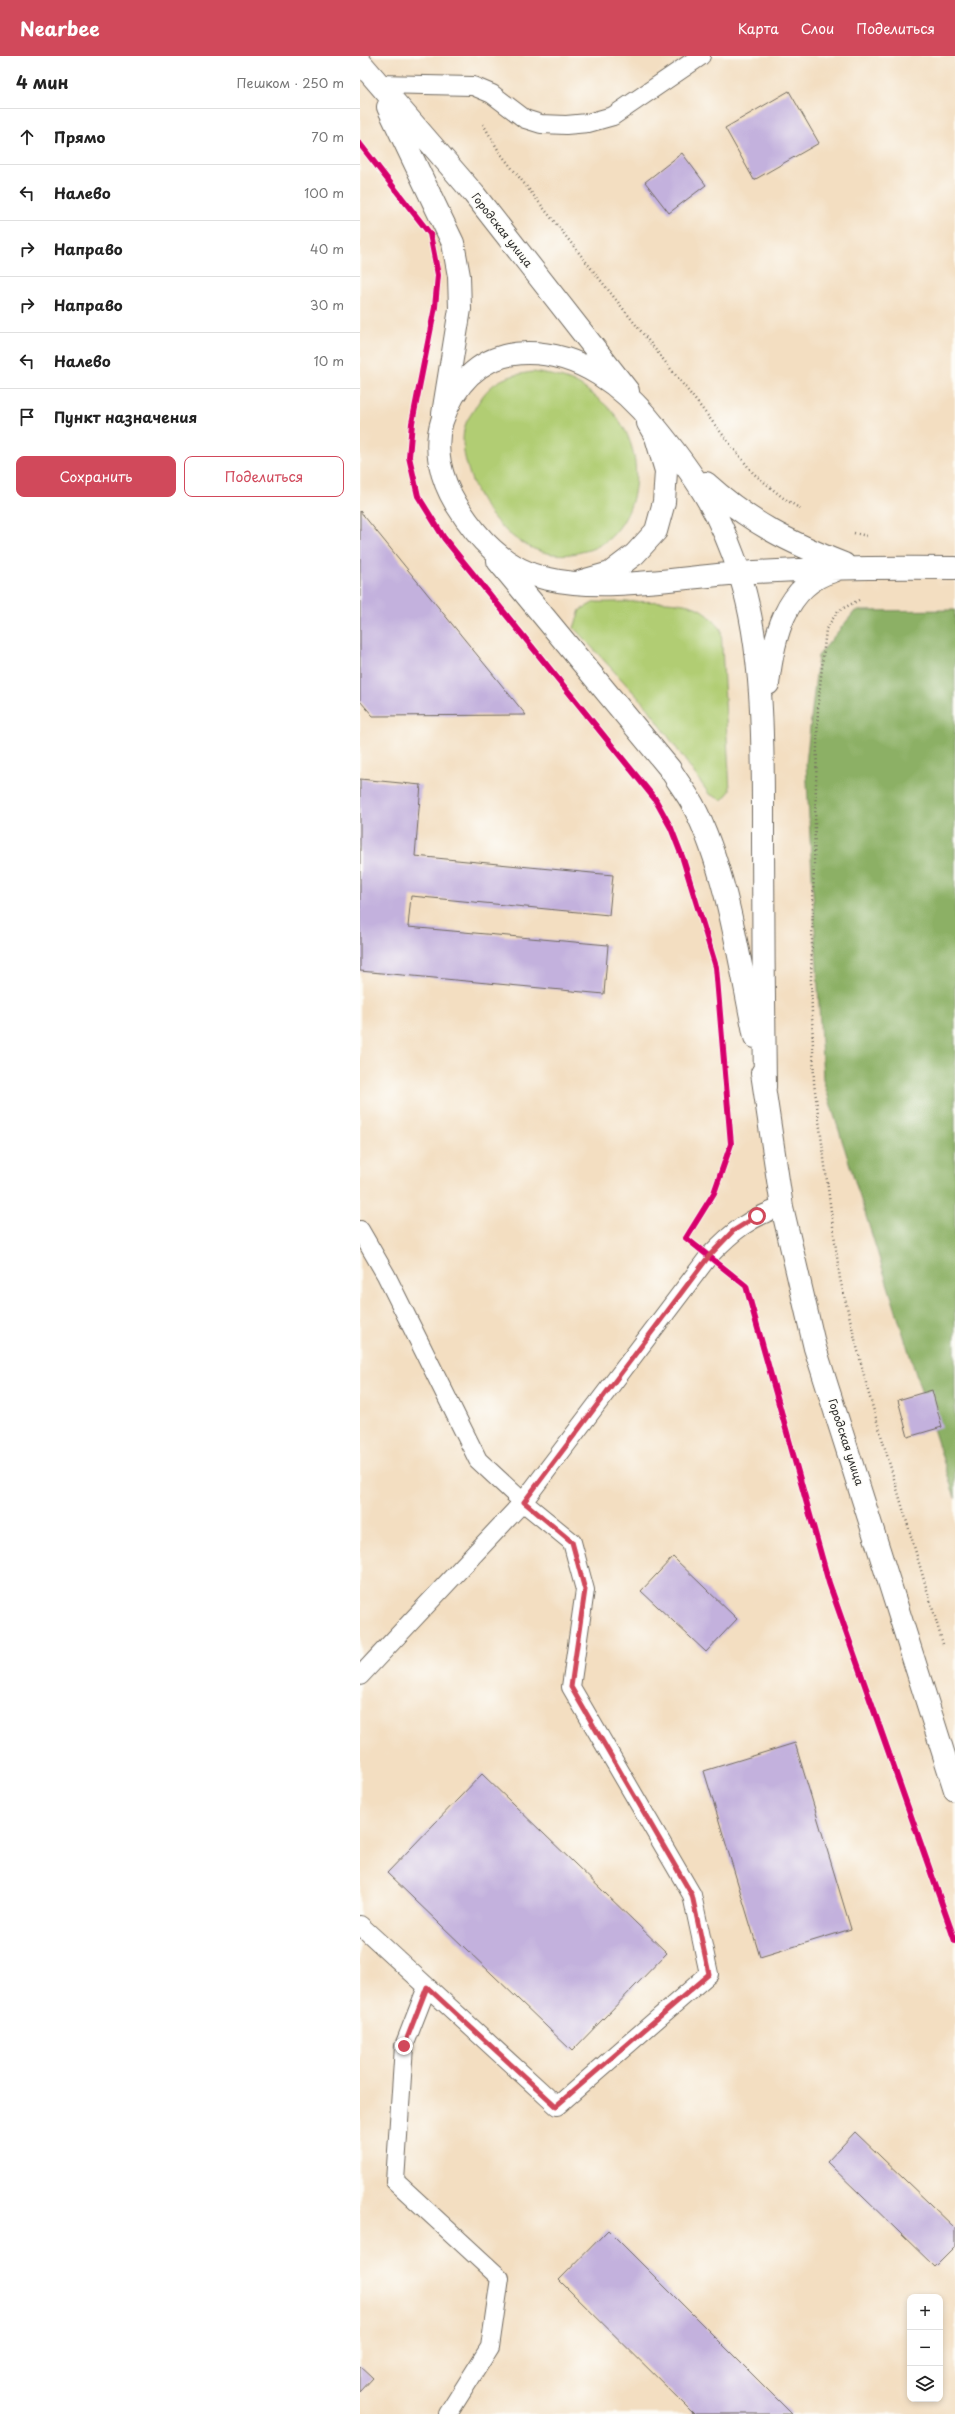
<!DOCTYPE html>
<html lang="ru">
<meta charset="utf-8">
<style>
:root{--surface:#fff;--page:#f2f2f2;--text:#222;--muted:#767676;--line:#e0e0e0;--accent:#d1495b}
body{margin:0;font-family:"Playpen Sans",sans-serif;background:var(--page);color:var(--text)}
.controls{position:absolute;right:12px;bottom:12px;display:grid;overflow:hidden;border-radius:8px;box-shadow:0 2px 6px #0003}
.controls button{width:36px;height:36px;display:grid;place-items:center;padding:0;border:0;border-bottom:1px solid var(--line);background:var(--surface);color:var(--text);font:20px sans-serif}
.stop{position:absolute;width:12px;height:12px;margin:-9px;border:3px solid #d1495b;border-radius:50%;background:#fff}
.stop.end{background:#d1495b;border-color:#fff;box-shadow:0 1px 4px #0008}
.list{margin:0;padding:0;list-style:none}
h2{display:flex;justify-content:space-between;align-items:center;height:52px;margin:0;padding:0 16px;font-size:17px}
h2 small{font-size:13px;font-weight:400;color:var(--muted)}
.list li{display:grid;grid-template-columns:26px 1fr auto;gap:12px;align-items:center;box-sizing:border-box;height:56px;padding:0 16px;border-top:1px solid var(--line)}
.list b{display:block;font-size:15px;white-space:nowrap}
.list em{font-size:13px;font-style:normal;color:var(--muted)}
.actions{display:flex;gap:8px;padding:12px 16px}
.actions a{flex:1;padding:9px 0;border:1px solid var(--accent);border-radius:8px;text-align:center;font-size:14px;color:var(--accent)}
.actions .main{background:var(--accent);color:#fff}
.icon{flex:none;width:22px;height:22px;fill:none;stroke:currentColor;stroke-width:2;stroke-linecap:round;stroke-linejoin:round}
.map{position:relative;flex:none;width:595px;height:2358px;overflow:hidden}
header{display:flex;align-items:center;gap:24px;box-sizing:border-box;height:56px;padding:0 20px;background:var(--accent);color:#fff}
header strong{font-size:19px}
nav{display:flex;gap:22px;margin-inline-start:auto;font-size:14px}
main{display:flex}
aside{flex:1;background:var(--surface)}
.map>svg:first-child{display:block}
.green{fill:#b1cd73;stroke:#6e7c4f}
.forest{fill:#8cb065;stroke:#5c6e48}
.building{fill:#c3b1dd}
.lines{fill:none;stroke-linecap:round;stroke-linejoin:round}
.lane-casing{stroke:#716a60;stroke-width:20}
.secondary-casing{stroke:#716a60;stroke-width:24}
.highway-casing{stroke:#716a60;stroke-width:24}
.path{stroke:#716a60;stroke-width:2.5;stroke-dasharray:1 3;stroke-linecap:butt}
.lane{stroke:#fff;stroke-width:18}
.secondary{stroke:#fff;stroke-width:22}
.highway{stroke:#fff;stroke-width:22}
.cycleway-casing{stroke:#fdfcf7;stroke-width:8}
.cycleway{stroke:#d6006c;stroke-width:6}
.route{stroke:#d1495b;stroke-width:5}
.labels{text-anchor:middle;stroke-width:3;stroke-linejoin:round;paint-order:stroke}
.street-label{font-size:11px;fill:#2b2b2b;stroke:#fdfcf7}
</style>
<header>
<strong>Nearbee</strong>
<nav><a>Карта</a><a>Слои</a><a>Поделиться</a></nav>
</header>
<main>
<aside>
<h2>4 мин<small>Пешком · 250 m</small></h2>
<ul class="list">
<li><svg class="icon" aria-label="ahead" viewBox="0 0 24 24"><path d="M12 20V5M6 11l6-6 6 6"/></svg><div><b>Прямо</b></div><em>70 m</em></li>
<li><svg class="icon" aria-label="left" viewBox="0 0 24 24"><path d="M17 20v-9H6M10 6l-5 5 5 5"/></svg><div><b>Налево</b></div><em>100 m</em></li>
<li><svg class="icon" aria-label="right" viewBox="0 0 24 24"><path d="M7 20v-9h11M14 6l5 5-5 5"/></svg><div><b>Направо</b></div><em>40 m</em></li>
<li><svg class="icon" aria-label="right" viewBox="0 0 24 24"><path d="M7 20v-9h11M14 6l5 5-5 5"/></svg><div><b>Направо</b></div><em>30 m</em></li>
<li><svg class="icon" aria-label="left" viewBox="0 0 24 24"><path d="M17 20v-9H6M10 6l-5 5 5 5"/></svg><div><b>Налево</b></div><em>10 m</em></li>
<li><svg class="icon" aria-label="arrive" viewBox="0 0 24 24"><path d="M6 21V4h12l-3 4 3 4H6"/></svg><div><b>Пункт назначения</b></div></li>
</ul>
<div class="actions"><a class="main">Сохранить</a><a>Поделиться</a></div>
</aside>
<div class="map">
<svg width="595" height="2358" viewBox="0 0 595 2358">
<rect width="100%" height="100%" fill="#fdfcf7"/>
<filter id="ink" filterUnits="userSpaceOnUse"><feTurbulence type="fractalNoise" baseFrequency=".025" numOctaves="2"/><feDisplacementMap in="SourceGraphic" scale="8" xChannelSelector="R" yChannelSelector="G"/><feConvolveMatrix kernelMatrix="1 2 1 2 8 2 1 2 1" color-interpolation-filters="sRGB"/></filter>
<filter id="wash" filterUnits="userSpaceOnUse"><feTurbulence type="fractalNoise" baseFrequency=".012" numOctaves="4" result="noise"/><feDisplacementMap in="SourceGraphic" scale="16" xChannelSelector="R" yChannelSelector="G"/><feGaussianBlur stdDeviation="0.9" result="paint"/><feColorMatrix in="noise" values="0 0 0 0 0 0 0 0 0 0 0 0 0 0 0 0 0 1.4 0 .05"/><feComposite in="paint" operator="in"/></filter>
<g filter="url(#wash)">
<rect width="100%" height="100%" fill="#f3dec1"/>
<path class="green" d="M173,316C191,319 209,321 224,332C235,340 248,350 256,360C281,392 283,441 258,473C248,486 236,493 221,496C166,511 119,458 107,409C103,396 101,380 106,367C108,362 112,357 115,352C130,325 144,320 173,316Z
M235,546C261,547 312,542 335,551C346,555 354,565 361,573L370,735L362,744L349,738L288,652L214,572L220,554Z"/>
<path class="forest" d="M595,554V1442L463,1024L446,707L458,600L495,555Z"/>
<g id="blocks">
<path class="building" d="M429,35L459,87L394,124L365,72Z
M322,97L346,129L309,157L285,126Z
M0,455L166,659L13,660L0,645Z
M0,723L61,729L55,800L253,819L249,859L51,840L48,871L248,889L244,938L0,915Z
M572,1334L582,1371L548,1381L538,1344Z
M313,1501L377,1563L346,1596L281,1535Z
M435,1687L491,1873L400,1901L344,1715Z
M122,1718L307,1897L212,1995L27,1817Z
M495,2076L595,2172V2191L575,2211L467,2106Z
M248,2174L432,2358H334L199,2224Z
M0,2310L13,2322L0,2336Z"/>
</g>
</g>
<g filter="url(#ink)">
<use href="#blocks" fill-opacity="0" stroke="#716a60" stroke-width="1"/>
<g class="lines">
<defs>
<path id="lane" d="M17,28L113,30L132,38L165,63L181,68L206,69L228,67L253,60L341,0
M0,1174L26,1219L118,1404L163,1446L212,1486L225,1534L211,1631L332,1839L349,1918L197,2050L0,1869
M0,1620L163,1446L349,1200C373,1175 389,1162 422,1151
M67,1931L44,1990L35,2125L140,2222L130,2291L88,2358"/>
<path id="secondary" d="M0,6L114,138L268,335
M28,51L93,187L99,220L100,253L83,358
M222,525L250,517L275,498L296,475L304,446L306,415L296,381L288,367"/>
<path id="highway" d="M346,427C390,467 429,486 484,508
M138,505L310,713C317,725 326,736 333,749C367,814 380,909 395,981
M408,628C413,585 424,528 474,515
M402,1017L422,1151L455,1292L595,1734
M405,1031C404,949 403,868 403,786C403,702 405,598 380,519C361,457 334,418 294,369C263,330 220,297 168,297C124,297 96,324 82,365C73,393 81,423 96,448C117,482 144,512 184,522C246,537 319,521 381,517C453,512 524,511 595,512"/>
</defs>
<use href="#lane" class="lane-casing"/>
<use href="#secondary" class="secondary-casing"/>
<use href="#highway" class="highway-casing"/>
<path class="path" d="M123,68L140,97L393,417L422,441L442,454
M0,88L26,121
M494,477L507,480
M499,544L478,555L466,573L458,650L451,924L454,1027L480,1223L508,1335L583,1588
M329,1177L354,1137L371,1088L362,983
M371,1218L386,1230L469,1527L595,1885"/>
<use href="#lane" class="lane"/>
<use href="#secondary" class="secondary"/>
<use href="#highway" class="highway"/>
<defs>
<path id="cycleway" d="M0,88L70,178L78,219L75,251L52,367L49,401L58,440L84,482L295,743L311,772L323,803L356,911L371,1088L354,1137L326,1182L386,1230L469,1527L595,1885"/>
</defs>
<use href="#cycleway" class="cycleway-casing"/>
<use href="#cycleway" class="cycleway"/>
</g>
</g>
<g class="lines" filter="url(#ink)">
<path class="route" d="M44,1990L67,1931L196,2050L349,1918L332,1839L211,1631L225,1534L212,1486L164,1446L349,1200L373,1175L397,1160"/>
</g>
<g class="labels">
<g class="street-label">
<text transform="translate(142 174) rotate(52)" y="4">Городская улица</text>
<text transform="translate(486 1386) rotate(72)" y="4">Городская улица</text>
</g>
</g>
</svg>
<div class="controls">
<button>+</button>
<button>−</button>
<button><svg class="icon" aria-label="layers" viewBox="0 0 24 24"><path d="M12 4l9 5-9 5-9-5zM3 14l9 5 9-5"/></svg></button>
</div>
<div class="stop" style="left:397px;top:1160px"></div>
<div class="stop end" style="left:44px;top:1990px"></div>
</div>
</main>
